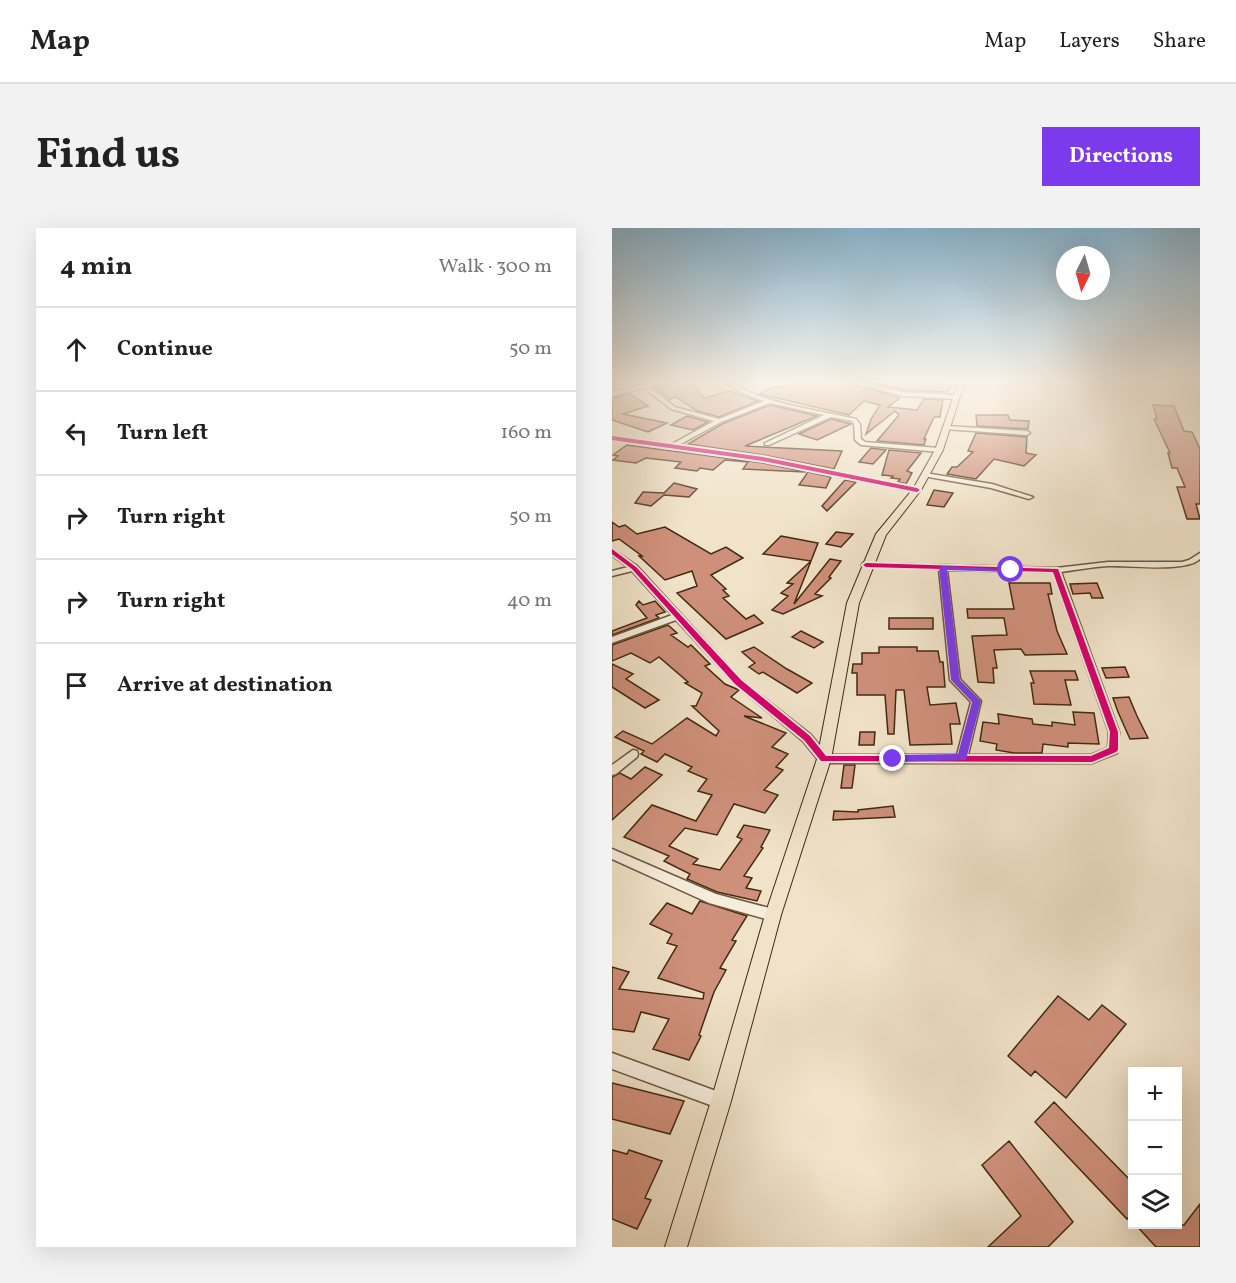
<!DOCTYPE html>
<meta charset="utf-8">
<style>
:root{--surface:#fff;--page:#f2f2f2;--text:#222;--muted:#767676;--line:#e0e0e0;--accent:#7c3aed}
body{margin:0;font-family:Vollkorn,serif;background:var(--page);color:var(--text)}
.controls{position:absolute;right:18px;bottom:18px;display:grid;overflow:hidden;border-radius:0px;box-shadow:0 6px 24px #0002}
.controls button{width:54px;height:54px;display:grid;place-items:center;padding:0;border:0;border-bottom:2px solid var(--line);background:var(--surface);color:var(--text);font:30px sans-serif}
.compass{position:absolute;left:444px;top:18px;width:54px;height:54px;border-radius:50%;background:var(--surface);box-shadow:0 6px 24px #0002;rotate:185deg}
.stop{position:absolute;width:18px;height:18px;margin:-14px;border:4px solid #7c3aed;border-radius:50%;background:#fff}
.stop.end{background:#7c3aed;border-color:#fff;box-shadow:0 2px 6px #0008}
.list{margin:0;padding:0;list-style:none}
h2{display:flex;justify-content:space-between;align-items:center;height:78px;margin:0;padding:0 24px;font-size:26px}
h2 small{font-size:20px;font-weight:400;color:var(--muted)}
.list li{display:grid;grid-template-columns:39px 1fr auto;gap:18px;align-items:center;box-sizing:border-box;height:84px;padding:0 24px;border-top:2px solid var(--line)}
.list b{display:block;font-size:22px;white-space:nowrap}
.list em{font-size:20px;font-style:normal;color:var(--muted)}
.icon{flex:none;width:33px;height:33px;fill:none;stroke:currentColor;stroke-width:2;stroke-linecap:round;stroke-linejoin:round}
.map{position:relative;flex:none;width:588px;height:1019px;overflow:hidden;border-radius:0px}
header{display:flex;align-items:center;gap:36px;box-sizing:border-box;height:84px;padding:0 30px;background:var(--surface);border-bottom:2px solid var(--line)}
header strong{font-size:28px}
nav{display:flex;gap:33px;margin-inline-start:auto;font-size:21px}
.intro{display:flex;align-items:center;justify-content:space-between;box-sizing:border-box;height:144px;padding:0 36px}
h1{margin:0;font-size:42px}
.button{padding:15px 27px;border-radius:0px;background:var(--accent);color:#fff;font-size:21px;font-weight:700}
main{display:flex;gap:36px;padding:0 36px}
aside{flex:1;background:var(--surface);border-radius:0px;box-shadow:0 6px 24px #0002}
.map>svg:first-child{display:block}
.building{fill:#cf907b;stroke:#422a0f;stroke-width:1.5}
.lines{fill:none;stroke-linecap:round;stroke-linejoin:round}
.minor-casing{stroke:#6e583e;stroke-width:3}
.major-casing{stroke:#422a0f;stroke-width:2}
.minor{fill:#f6eddd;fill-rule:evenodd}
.major{fill:#f1e3ca;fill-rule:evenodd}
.cycleway-casing{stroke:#f6eddd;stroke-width:4}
.cycleway{fill:#d6006c;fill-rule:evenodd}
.route{fill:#7c3aed}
</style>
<header>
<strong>Map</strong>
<nav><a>Map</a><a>Layers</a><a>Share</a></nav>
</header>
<div class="intro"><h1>Find us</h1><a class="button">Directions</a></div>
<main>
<aside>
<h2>4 min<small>Walk · 300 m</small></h2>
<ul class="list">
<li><svg class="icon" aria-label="ahead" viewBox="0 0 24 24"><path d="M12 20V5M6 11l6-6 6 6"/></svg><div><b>Continue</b></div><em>50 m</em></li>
<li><svg class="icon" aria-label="left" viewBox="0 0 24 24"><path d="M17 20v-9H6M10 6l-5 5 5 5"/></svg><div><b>Turn left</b></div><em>160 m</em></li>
<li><svg class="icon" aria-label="right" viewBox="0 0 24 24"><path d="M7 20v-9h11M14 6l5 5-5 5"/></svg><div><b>Turn right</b></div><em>50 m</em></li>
<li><svg class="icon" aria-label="right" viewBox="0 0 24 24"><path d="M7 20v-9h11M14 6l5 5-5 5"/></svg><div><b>Turn right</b></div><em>40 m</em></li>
<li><svg class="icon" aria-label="arrive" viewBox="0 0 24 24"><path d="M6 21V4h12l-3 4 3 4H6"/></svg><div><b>Arrive at destination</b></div></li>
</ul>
</aside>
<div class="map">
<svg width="588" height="1019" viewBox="0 0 588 1019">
<rect width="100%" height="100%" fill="#f1e3ca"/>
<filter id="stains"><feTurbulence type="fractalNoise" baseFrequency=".00333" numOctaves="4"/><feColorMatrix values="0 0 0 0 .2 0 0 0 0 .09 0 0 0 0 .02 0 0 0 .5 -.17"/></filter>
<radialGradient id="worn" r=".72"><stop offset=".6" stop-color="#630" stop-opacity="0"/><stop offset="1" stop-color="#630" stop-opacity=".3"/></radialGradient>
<path class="building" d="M61,153H79L92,170L117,163L146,173L107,189L85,183L64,169L58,171L43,160Z
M186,153H231L288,170L276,179L305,182L312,171L331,172L328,189H322L312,211H314L312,217L265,213L287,187L283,183L254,206L259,191L268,177L252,173L237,187L148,166L163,158L170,160Z
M252,153L314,155L316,153H326L324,156L340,157L335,164L291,162Z
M18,166L36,178L11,186L55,195L36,204L0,192V170Z
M158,177L205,188L133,218L230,223L222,241L151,227L76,216L110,196Z
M541,177L562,178L572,203L580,204L588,221V276H584L588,291H575L565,259H573L565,240H560L556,225H558L542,191H545Z
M364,187H396L398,192L417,193L416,201L365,198Z
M75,188L96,194L81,202L59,197Z
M219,191L239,196L205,212L187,206Z
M364,205L415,209L414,225L424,227L412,238L382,231L364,251L335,246L340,239H345L361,224L356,223Z
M15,217L151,235L194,244L131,241L136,234L113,232L101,242L88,240L85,243L63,240L69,234L34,230L24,235L1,232L6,228L1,227Z
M259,220L274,222L261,236L247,234Z
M277,222L309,225L295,243L300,245L294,256L286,254L288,251L279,250L281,248L270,247Z
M196,244L219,249L214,260L187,257Z
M233,252L244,254L215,283L210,278Z
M62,255L85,261L77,269L52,267L39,278L23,275L31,264L52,265Z
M322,262L341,265L332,279L315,277Z
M0,294L7,299L13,297L25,306L53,299L99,326L114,319L131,330L99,347L114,361L111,362L117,368L111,370L134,391L142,387L151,395L114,411L65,365L85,358L80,343L53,352L27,328H30L7,311L0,313Z
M224,304L241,306L229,319L214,316Z
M169,308L206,315L199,333L151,326Z
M218,331L229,333L217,349L219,350L203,366L210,368L171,386L160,382L176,368L169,365L181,356L175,355L199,333L182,376Z
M397,355H438L440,366H436L445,403L455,426L413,427L409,421L382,422L385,440H381L382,455L366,454L360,408L395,407L392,390H356L355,381H402Z
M485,355L491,370H480L478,365L461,366L458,356Z
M27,373L31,377L43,373L53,384L44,387L47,390L0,407V403L35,390L24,377Z
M277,390H321V401H277Z
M56,397L65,405L59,407L76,419L79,417L98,436L93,438L113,456L127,462L119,469L150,490L132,488L174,505L160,519L176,526L164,539L171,542L152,562L166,567L153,585L122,576L105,607L73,600L57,618L86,631L81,636L108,642L130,611L125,609L132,597L158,602L149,619L151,620L132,648L140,650L134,660L149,663L145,673L105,664L75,651L78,646L52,633L57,628L12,609L40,577L84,593L100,567L86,563L95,551L76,543L80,539L53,526L45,534L29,526L32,523L3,509L11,503L40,516L75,490L104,508L107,503L80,478H84L90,465L73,455L76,454L47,429L38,435L19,425L0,433V417Z
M189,403L211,414L202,420L180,409Z
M142,419L175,441L200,455L185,465L151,444L147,446L137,439L143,435L130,424Z
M267,419H305V423H326L328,434H331L333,459H315L318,477L344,475L348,496H338L340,516L298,517L292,462H284L282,506H276L273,467H245V445H240L241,436H250V425H267Z
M0,436L21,446L14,451L47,472L33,480L0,459Z
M513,439L517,449L494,450L490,440Z
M418,443H463L466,452H453L459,477L422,476L419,455H422Z
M517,469L525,488L536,510L518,511L506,484L501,470Z
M461,484L482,485L487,516L456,515V519L431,516L430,525H402L384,522L385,516L368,513L371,494L387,496L386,486L420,491L421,496L440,498V494L463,497Z
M248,504H263L262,517H247Z
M232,537H243L240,560H229Z
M33,539L50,547L0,592V549L8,545L19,551Z
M281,578L283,589L221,592L222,583L246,584V582Z
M88,673L135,688L120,712L124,713L108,740L114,742L102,764L87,807L89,808L77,832L41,821L57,791L29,784L22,804L0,801V739L17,744L7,761L91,771L92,765L46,750L65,718L55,715L60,706L38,696L55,675L80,686Z
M446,768L477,792L490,777L514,796L454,870L423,843L419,848L396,828Z
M0,855L72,873L58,906L0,891Z
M442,874L520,954V985L515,991L423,894Z
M397,913L461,994L436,1019H376L409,988L370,937Z
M0,922L15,926L17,922L50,933L33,970L39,972L25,1001L0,991Z
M588,976V1019H544L523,996L572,997Z"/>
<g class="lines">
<defs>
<path id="minor" d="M50,153H59L37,159L63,179L107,191L152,173L124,162L112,153C122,153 132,162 142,166C175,179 210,183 244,191L248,196L249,211L253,214L327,220L330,222L327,224L249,217L243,212L242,196L240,193L219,189L157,217H153V215L212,187L158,175L109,194L67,217L151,229L307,261V263L305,264L151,233L0,212V208L60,216L102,193L59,181L32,160L0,168V164Z
M233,153H242L291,164L344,167L347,169L344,171L291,168Z
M335,198L415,203L418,205L415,207L333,201L332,200Z
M313,245L380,256L421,269L417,271L379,260L311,248L310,247Z
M0,321L25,338L129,452L199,507L215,527H345L359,474L338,452L327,341L254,339L250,337L251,335L444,340L496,334H570L577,332L588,325V331C573,345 518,337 496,338C480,339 464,342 449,344L507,504L505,525L480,535H212L208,534L191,513L123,456L64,392L0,415V409L60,387L20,343L0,348V343L16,339L0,327ZM335,342L441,344L497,504L496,520L479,527H356L369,473L348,451Z
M21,522L25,523L26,526L25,529L4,546L0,547V537Z
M0,621L104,666L161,681L166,683L168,687L166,691L161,693L97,675L0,631Z
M0,825L115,867L117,873L115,879L109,881L0,841Z"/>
<path id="major" d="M347,153H353L331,222L309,262L274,307L247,375L219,531L169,687L119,873L75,1019H53L99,873L153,687L205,531L235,375L264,306L301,261L323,222Z"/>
</defs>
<use href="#minor" class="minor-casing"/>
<use href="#major" class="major-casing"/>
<use href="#minor" class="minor"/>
<use href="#major" class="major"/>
<defs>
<path id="cycleway" d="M0,208L151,229L305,260L308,262L305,264L151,233L0,212Z
M0,321L24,339L129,452L198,508L214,528H479L497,520L498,504L441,344L254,339L251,337L254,335L446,341L506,504V522L504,524L480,534L209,533L192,512L123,456L20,341L0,326Z"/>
</defs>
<use href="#cycleway" class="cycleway-casing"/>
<use href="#cycleway" class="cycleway"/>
</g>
<linearGradient id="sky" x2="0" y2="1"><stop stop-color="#89b8d5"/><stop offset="0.52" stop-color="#f9f2e7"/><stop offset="1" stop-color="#f9f2e7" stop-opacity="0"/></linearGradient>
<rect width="588" height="296" fill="url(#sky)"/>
<path class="route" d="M331,338L403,342L399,344L335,342L348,452L369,473L354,532L281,534L276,531L281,527L346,526L360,474L339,452L327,340Z"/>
<rect width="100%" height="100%" filter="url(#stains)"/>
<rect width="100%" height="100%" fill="url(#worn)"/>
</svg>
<div class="controls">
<button>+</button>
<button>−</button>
<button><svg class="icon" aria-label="layers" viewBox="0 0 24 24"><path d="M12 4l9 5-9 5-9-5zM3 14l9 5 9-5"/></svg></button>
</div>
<svg class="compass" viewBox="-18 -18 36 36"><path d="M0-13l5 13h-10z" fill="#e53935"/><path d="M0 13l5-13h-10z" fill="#767676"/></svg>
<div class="stop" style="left:399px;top:342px"></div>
<div class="stop end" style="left:281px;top:531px"></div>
</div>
</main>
